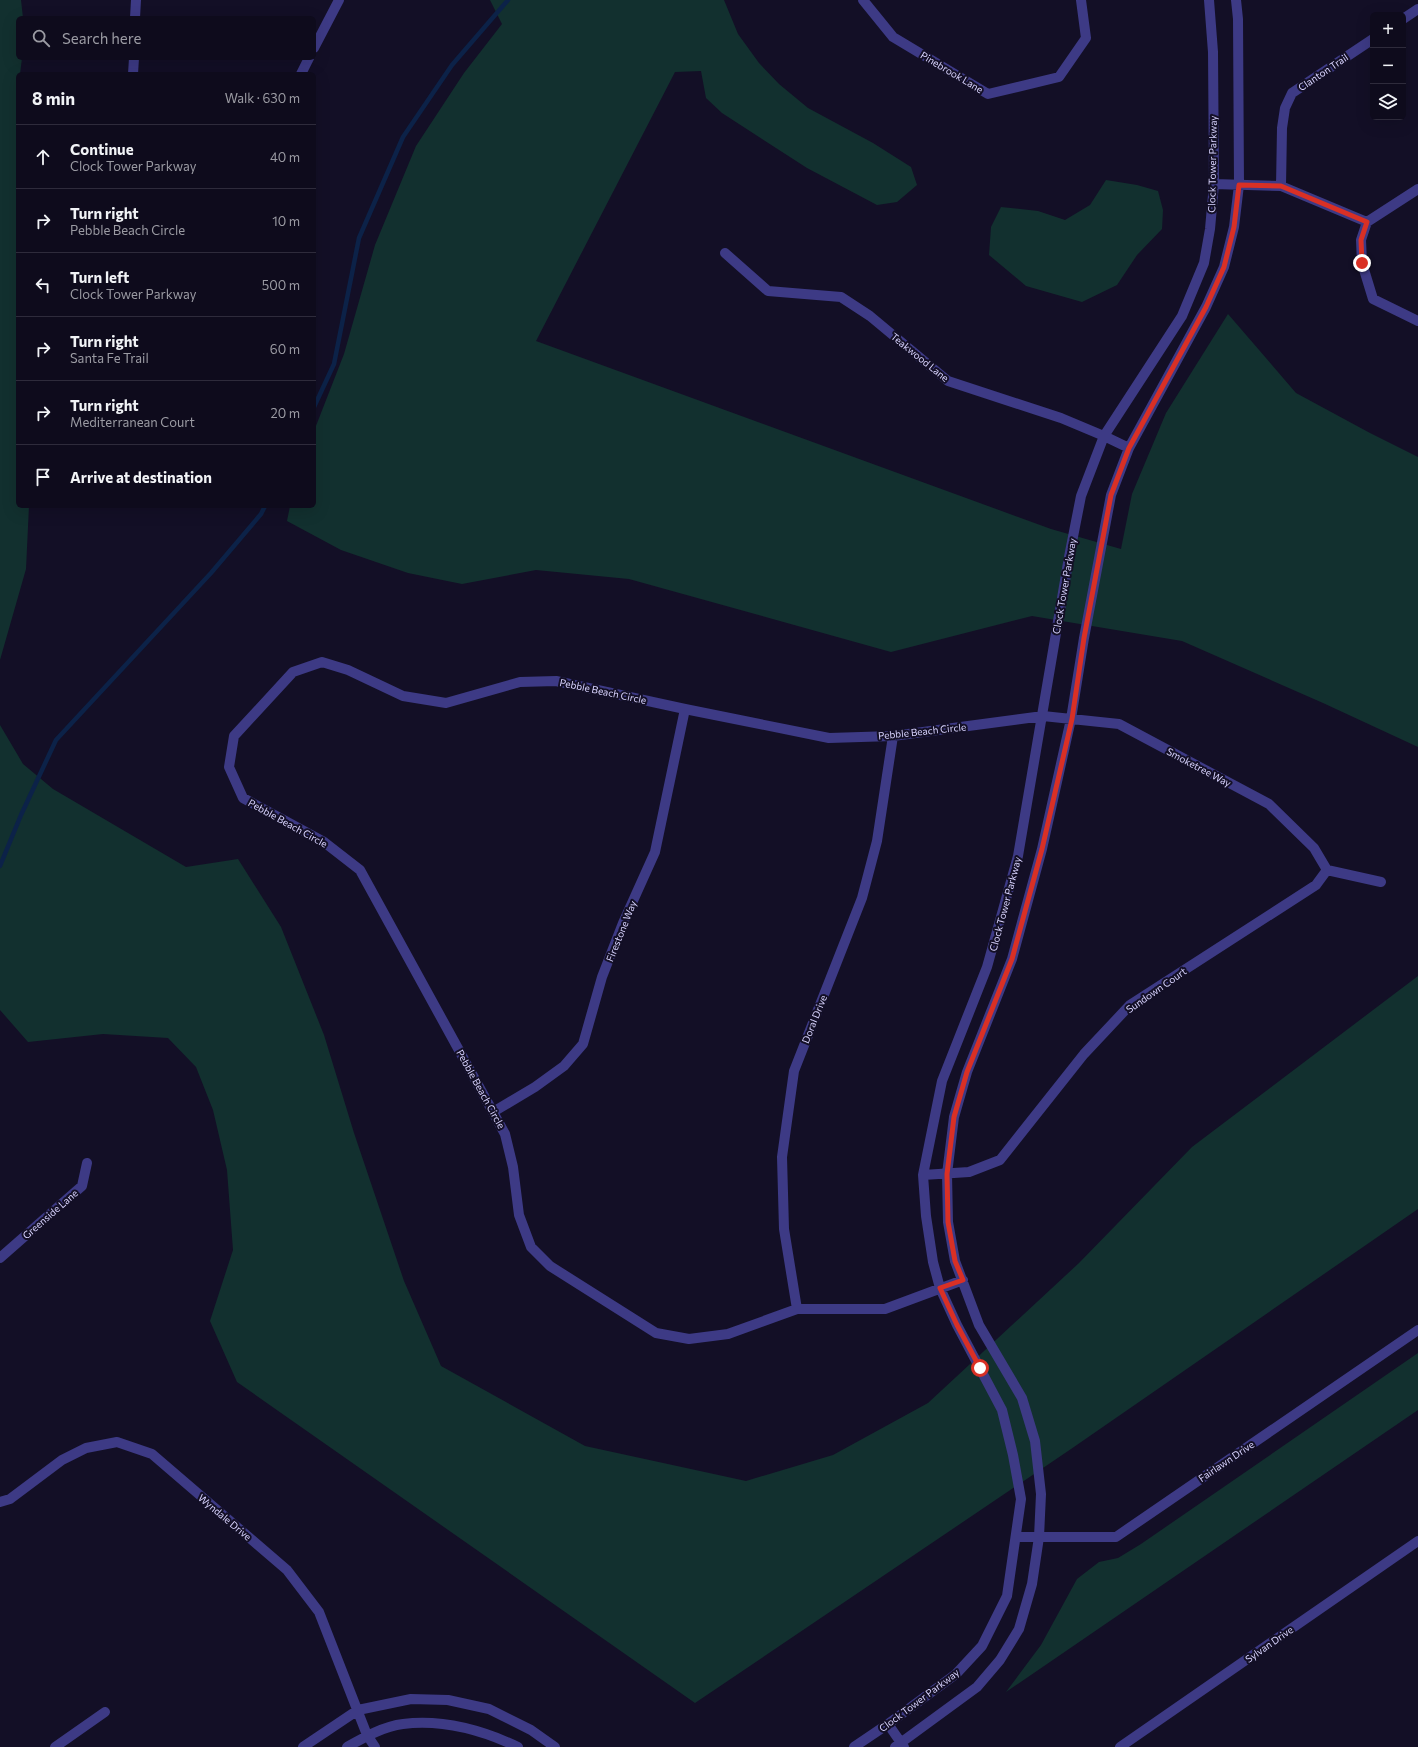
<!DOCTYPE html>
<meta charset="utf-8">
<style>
:root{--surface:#0e0b1c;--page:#1c1929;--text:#f1f3f6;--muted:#9b9ba3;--line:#2e2b3b}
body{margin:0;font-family:Commissioner,sans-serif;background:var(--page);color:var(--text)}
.controls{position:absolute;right:12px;top:12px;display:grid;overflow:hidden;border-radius:6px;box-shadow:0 4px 16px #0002}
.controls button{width:36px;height:36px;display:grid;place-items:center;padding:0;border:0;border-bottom:1px solid var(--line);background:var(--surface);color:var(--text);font:20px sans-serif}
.stop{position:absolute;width:12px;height:12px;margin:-9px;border:3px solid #d93025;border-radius:50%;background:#fff}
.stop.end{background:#d93025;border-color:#fff;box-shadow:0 1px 4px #0008}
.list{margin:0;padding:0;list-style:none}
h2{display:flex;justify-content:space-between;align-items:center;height:52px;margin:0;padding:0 16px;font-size:17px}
h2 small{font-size:13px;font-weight:400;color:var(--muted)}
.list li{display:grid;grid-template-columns:26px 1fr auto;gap:12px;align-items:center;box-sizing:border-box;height:64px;padding:0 16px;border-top:1px solid var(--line)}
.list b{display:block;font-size:15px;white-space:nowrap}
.list p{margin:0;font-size:13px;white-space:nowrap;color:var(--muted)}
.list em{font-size:13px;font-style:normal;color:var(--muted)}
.icon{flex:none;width:22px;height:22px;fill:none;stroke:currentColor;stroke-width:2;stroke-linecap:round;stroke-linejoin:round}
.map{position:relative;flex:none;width:1418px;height:1747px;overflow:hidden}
.search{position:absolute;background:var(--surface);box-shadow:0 4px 16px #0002;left:16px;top:16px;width:300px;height:44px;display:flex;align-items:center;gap:10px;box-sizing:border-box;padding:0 14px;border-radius:6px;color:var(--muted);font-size:15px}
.panel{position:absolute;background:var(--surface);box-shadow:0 4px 16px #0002;left:16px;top:72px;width:300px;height:436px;border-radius:6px}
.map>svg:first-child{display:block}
.green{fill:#12302f}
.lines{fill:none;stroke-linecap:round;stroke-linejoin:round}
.stream{stroke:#0c2248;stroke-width:4.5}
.minor{stroke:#3d3a85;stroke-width:10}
.route{stroke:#d93025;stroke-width:5}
.labels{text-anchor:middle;stroke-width:4;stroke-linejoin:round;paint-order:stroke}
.street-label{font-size:10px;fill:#d9d4ff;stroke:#130f26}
</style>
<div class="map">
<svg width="1418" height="1747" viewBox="0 0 1418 1747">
<rect width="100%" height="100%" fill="#130f26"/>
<path class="green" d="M0,0H21L23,18H18V58H22L20,74H18L16,140L18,143V506H29L26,569L0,660Z
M490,0H724L738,34L759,63L779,84L808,108L873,143L911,167L917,185L897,202L877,205L807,168L722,113L706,98L701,71L675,72L536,341L1051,529L1121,549L1132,494L1166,413L1228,314L1296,393L1370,433L1418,457V747L1323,703L1182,641L1032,616L891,652L629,579L536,570L462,584L408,573L341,550L287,521L290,506H314V431L344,354L375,245L416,146L464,73L502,24Z
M1106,180L1137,185L1158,191L1163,210L1162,229L1137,255L1117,285L1082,302L1026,286L989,255L991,227L1001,207L1038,211L1065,220L1090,205Z
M0,725L23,764L53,789L186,867L238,859L281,927L324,1035L354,1133L404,1281L441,1366L585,1446L746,1481L833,1455L928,1403L1079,1263L1192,1147L1418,976V1209L1071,1449L695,1703L237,1382L210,1321L233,1250L227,1170L213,1110L196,1067L168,1038L103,1034L28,1042L0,1010Z
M1418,1353V1410L1006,1692L1041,1645L1077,1579L1099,1562L1118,1558L1141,1544Z"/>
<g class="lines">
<path class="stream" d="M314,407L334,364L359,238L403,137L452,65L508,0
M0,866L21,815L56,740L211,573L261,514L265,506"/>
<path class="minor" d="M863,0L893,37L988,94L1059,77L1086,38L1081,0
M135,18L136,0
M1403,19L1418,9
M314,48L339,0
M133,74L134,58
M301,74L309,58
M1214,184L1281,186L1367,222L1418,189
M1281,186L1282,128L1285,108L1292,93L1373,39
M1367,222L1361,240L1362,263L1373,299L1418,321
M725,253L768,291L841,297L870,316L948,381L1061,418L1104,436L1129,448
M1327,870L1381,882
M493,1112L535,1087L564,1066L583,1044L602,977L623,923L655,852L685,709
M923,1175L969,1172L1000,1160L1084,1054L1130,1005L1316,885L1327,870
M0,1258L82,1186L87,1163
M963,1280L885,1309H797L728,1334L689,1339L656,1333L550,1266L531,1247L519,1215L513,1167L505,1134L360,870L324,842L243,798L229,767L234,736L293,672L322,662L348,670L403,696L446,703L520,682L556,681L685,709L829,738L893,736L1043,716L1119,724L1269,804L1314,848L1327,870
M797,1309L784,1229L782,1157L794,1071L862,898L877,841L893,736
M0,1502L10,1499L62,1460L86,1448L117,1442L152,1454L287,1570L319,1612L367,1735L375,1747
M1017,1537H1116L1418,1330
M888,1724L904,1747
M55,1747L105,1712
M303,1747L358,1710L411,1699L448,1700L489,1709L531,1730L555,1747
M347,1747C363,1738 384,1726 403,1724C444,1719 482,1730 518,1747
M854,1747L888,1724L956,1674L982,1646L1007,1596L1021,1499L1013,1455L1002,1410L957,1325L940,1288L933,1262L926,1216L923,1175L942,1081L987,967L1018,856L1069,557L1081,496L1104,436L1182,316L1204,263L1210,229L1214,184L1213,52L1209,0
M895,1747L977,1687L1000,1660L1019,1629L1032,1584L1039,1537L1041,1494L1035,1441L1022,1398L979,1325L955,1261L948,1222L947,1174L954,1117L967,1072L1012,959L1042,849L1071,719L1084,638L1111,495L1129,448L1206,307L1224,267L1234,227L1239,185L1238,19L1236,0
M1120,1747L1418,1541"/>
</g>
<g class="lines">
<path class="route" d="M980,1368L957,1325L940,1288L963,1280L955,1261L948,1222L947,1174L954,1117L967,1072L1012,959L1042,849L1072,719L1084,638L1111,495L1129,448L1206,307L1224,267L1234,227L1239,185L1281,186L1367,222L1361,240L1362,263"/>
</g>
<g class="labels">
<g class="street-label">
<text transform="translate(952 72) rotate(31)" y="4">Pinebrook Lane</text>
<text transform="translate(1323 72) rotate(-34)" y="4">Clanton Trail</text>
<text transform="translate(1212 164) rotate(-89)" y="4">Clock Tower Parkway</text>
<text transform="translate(920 357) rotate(39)" y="4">Teakwood Lane</text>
<text transform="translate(1064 586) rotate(-80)" y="4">Clock Tower Parkway</text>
<text transform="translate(603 691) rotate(12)" y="4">Pebble Beach Circle</text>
<text transform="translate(922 731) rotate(-6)" y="4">Pebble Beach Circle</text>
<text transform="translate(1199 767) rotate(28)" y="4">Smoketree Way</text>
<text transform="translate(288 823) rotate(29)" y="4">Pebble Beach Circle</text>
<text transform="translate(1005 904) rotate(-75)" y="4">Clock Tower Parkway</text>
<text transform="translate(621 931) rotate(-68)" y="4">Firestone Way</text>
<text transform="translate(1156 990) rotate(-35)" y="4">Sundown Court</text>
<text transform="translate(814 1019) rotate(-68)" y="4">Doral Drive</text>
<text transform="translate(481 1089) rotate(61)" y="4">Pebble Beach Circle</text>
<text transform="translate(50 1214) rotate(-41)" y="4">Greenside Lane</text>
<text transform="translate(1226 1461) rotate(-34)" y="4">Fairlawn Drive</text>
<text transform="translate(225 1517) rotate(40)" y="4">Wyndale Drive</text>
<text transform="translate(1269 1644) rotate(-35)" y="4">Sylvan Drive</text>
<text transform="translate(919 1700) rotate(-37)" y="4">Clock Tower Parkway</text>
</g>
</g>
</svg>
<div class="controls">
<button>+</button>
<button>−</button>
<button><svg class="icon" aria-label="layers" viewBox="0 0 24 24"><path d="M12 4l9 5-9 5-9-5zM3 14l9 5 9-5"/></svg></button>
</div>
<div class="stop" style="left:980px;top:1368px"></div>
<div class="stop end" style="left:1362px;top:263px"></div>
<div class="search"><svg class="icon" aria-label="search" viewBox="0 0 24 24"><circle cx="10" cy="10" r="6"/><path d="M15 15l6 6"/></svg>Search here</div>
<section class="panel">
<h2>8 min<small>Walk · 630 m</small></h2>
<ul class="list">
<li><svg class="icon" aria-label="ahead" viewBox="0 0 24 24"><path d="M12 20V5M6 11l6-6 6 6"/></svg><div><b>Continue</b><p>Clock Tower Parkway</p></div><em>40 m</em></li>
<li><svg class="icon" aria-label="right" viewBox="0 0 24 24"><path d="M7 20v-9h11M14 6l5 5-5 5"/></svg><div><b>Turn right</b><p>Pebble Beach Circle</p></div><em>10 m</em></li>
<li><svg class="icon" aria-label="left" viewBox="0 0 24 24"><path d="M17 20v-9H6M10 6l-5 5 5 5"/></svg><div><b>Turn left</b><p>Clock Tower Parkway</p></div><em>500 m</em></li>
<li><svg class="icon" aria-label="right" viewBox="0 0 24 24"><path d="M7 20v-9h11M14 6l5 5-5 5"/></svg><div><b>Turn right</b><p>Santa Fe Trail</p></div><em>60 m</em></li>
<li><svg class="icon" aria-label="right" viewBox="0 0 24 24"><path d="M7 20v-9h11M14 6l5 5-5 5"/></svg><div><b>Turn right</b><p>Mediterranean Court</p></div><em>20 m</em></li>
<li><svg class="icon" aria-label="arrive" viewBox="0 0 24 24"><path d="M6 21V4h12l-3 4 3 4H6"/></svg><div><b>Arrive at destination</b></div></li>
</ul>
</section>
</div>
